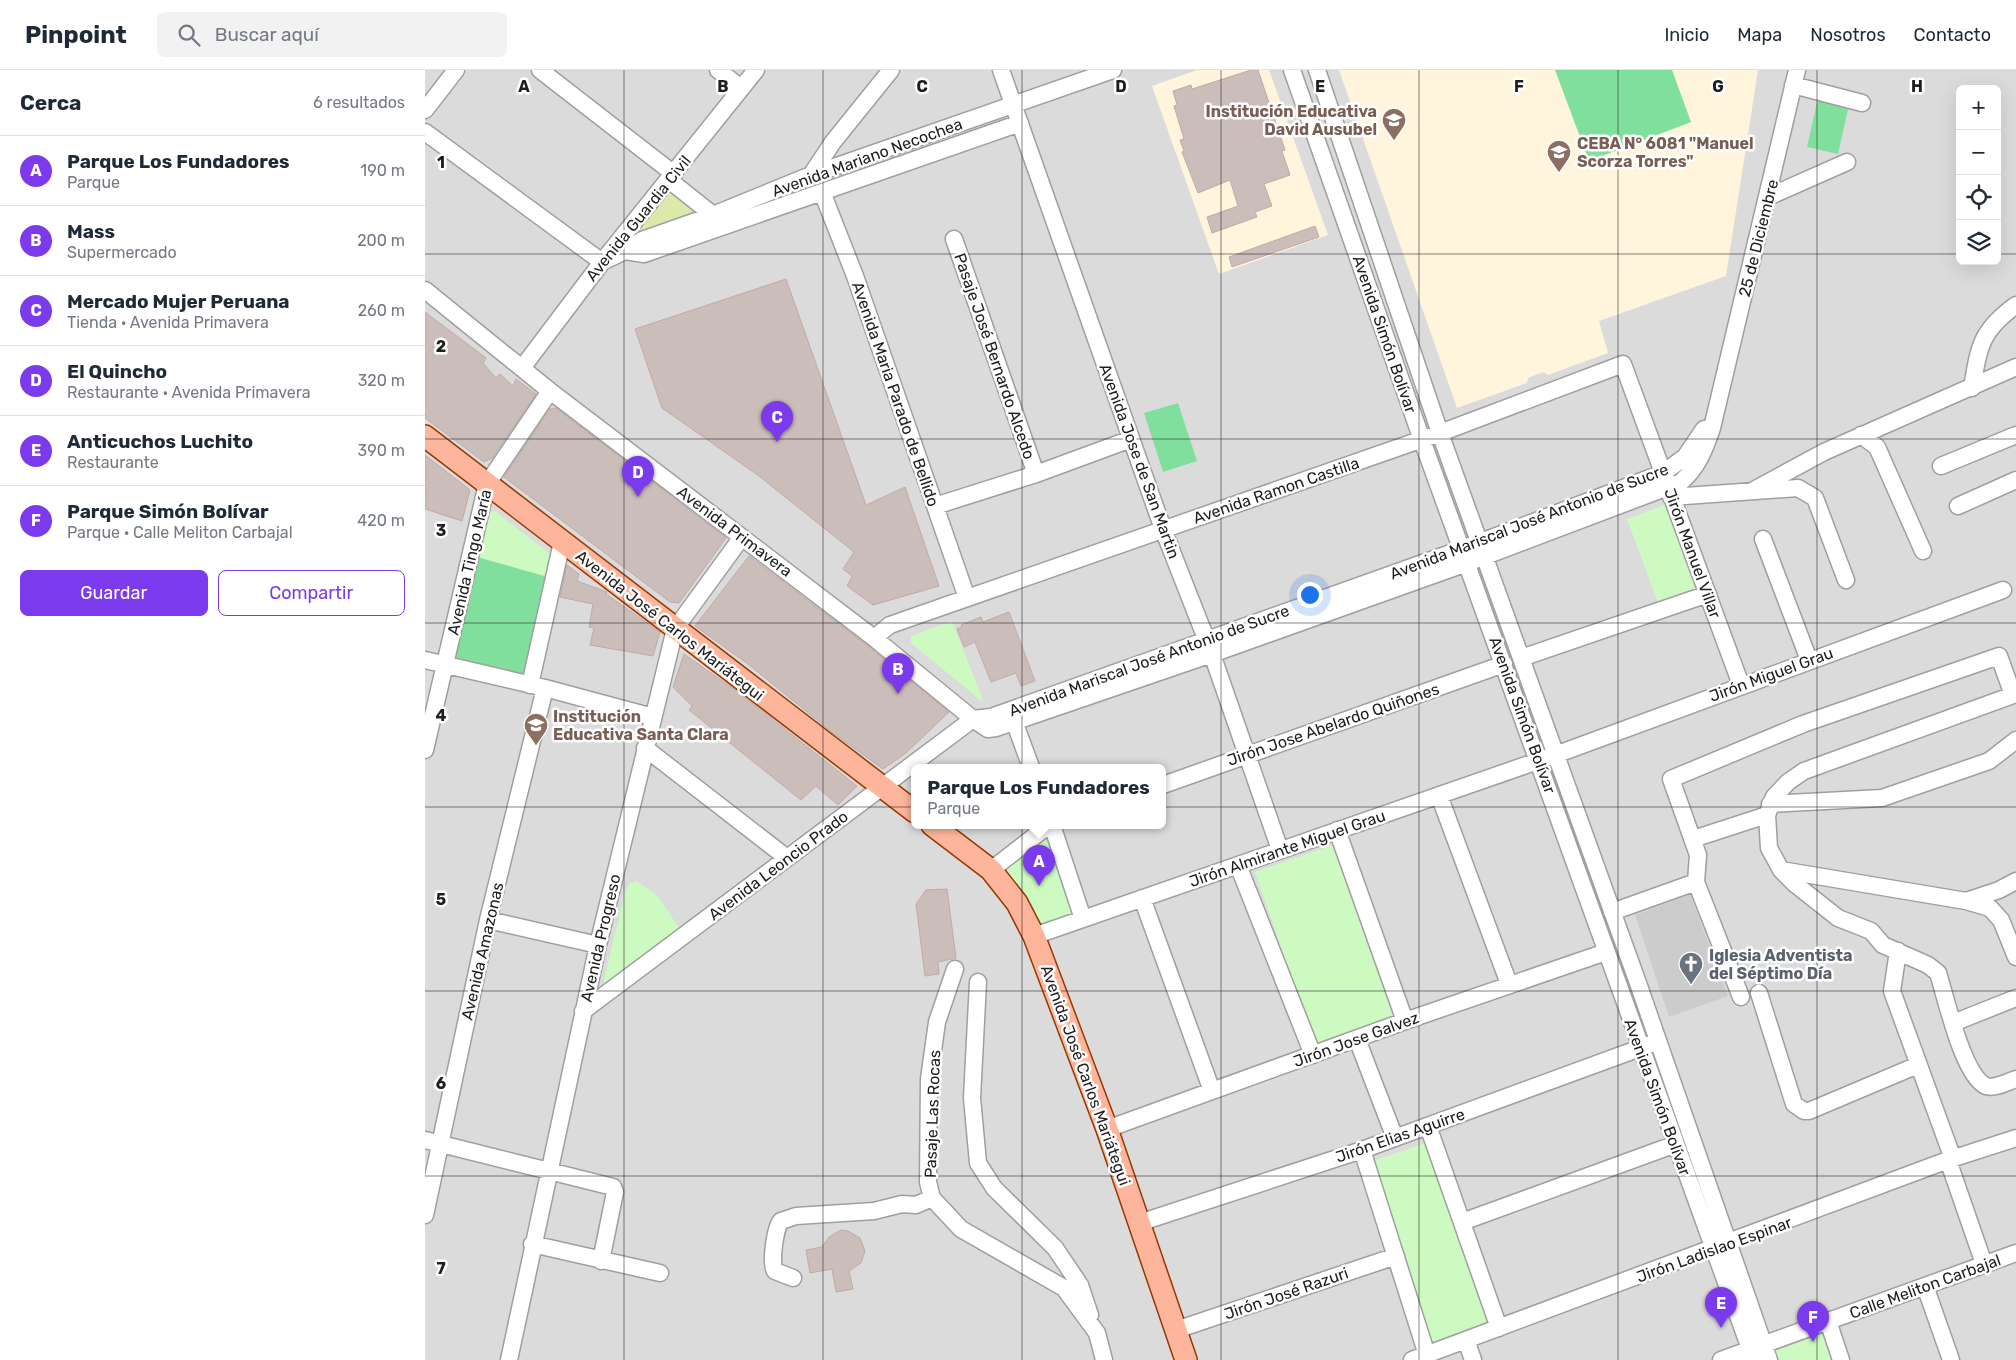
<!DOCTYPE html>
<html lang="es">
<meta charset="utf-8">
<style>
:root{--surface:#fff;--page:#f2f2f3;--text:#1f2937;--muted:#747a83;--line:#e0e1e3;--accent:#7c3aed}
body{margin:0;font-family:Rubik,sans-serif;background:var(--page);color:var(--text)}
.controls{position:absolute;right:15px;top:15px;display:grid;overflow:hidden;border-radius:8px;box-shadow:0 5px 20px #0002}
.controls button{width:45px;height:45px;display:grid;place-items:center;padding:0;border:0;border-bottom:1px solid var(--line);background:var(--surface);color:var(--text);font:25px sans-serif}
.you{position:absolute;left:884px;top:524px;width:18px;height:18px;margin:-12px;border:4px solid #fff;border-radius:50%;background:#1a73e8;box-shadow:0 0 0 8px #1a73e833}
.badge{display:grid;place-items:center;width:32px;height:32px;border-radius:50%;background:var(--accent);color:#fff;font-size:16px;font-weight:700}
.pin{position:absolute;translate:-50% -41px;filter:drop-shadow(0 1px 2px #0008)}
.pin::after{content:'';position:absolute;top:26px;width:18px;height:15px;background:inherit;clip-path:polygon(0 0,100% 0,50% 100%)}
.popup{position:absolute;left:486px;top:694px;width:255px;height:65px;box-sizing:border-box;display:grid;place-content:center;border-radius:8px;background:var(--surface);filter:drop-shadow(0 1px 4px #0005);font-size:16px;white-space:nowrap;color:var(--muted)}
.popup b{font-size:19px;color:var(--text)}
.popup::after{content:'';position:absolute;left:50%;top:100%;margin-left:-10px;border:10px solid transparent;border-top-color:var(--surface)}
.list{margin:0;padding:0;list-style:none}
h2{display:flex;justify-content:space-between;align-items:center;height:65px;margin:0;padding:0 20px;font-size:21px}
h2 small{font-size:16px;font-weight:400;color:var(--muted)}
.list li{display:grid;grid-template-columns:32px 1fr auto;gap:15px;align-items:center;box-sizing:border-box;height:70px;padding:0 20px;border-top:1px solid var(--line)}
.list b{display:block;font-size:19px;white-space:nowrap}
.list p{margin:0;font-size:16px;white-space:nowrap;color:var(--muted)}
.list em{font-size:16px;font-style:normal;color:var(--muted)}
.actions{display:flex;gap:10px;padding:15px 20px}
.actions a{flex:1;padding:11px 0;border:1px solid var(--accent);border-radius:8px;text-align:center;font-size:18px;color:var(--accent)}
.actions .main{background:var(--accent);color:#fff}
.icon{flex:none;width:28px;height:28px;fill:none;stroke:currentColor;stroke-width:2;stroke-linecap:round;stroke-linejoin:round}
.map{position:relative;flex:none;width:1591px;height:1290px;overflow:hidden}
header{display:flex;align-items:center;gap:30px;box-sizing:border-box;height:70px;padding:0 25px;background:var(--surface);border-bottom:1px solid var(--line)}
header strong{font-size:24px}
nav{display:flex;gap:28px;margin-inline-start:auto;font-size:18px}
.search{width:350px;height:45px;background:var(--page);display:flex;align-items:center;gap:12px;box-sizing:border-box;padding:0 18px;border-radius:8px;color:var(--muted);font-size:19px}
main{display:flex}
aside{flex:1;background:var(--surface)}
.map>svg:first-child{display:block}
.residential{fill:#dcdbdb;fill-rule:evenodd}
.education{fill:#fff5dd}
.religious{fill:#ccc}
.grass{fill:#dceaa9}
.park{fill:#cdfac0}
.pitch{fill:#81df9e}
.building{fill:#cbbdba;stroke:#c1aaa6}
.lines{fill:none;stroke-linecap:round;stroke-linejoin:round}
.minor-casing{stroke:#9f9f9f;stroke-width:19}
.major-casing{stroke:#983800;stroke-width:24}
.minor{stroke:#fff;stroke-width:16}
.major{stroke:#fdb59b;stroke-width:21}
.grid{fill:none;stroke:#1e1e1e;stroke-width:1;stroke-opacity:0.55}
.labels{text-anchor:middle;stroke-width:5;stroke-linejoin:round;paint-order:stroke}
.education-label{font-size:16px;font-weight:bold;fill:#785e54;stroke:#fff;text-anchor:start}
.street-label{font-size:16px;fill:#1e1e1e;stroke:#fff}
.worship-label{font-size:16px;font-weight:bold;fill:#5b616d;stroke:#fff;text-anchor:start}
.grid-label{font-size:16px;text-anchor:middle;font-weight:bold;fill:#1e1e1e;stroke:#fff;stroke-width:5;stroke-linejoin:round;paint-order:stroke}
</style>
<header>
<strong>Pinpoint</strong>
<div class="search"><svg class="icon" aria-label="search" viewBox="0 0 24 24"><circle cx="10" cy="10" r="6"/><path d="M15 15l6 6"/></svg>Buscar aquí</div>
<nav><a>Inicio</a><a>Mapa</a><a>Nosotros</a><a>Contacto</a></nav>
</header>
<main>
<aside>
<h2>Cerca<small>6 resultados</small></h2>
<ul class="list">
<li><span class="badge">A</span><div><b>Parque Los Fundadores</b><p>Parque</p></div><em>190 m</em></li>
<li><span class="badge">B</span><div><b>Mass</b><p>Supermercado</p></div><em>200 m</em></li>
<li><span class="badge">C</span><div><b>Mercado Mujer Peruana</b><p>Tienda · Avenida Primavera</p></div><em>260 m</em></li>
<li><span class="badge">D</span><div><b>El Quincho</b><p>Restaurante · Avenida Primavera</p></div><em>320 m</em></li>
<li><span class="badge">E</span><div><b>Anticuchos Luchito</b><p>Restaurante</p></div><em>390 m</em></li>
<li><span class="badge">F</span><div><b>Parque Simón Bolívar</b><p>Parque · Calle Meliton Carbajal</p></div><em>420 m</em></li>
</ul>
<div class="actions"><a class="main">Guardar</a><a>Compartir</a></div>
</aside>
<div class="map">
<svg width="1591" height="1290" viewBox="0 0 1591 1290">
<rect width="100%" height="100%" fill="#efe8e4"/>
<path class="residential" d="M0,0H1591V1290H0ZM1535,19H1572V191H1535ZM490,697H738V755H490Z"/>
<path class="education" d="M772,0H844L903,165L794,204L727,16Z
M914,0H1333L1301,206L1174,251L1183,283L1123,305L1118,302L1103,308L1102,313L1032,338Z"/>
<path class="religious" d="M1265,824L1303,926L1244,947L1210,845Z"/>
<path class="grass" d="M242,117L273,140L204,166Z"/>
<path class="park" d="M1242,434L1273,518L1233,533L1202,449Z
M70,441L130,488L126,508L52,487L62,443Z
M527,551L559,633L486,573V566Z
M613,770H619L623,774L647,841L641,848L619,857L576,800Z
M908,775L968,947L890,975L830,802Z
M211,811L232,825L254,858L178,914L200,822L205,813Z
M1003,1072L1066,1255L1007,1275L945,1092Z
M1398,1263L1408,1290H1354L1350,1281Z"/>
<path class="pitch" d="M1130,0H1247L1266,52L1164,91Z
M1393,28L1424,35L1413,84L1382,77Z
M753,333L772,391L738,402L719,343Z
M52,487L126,508L104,605L29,588Z"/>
<path class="building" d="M826,0H833L860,80L857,81L865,105L839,114L847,136L830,142L832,147L787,163L782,147L813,136L805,110L773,123L757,82L759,81L755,70L759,69L749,36L752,35L748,21L766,15L767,19Z
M890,156L894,167L807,197L804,187Z
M361,209L441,435L480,417L514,516L448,535L422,516L427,506L418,499L429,482L334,406L237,338L210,259Z
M0,242L61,288L58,293L71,308L75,304L88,316L91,309L111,324L67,388L59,392L0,348Z
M131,338L301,468L254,533L245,532L79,407L125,339Z
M0,385L45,420L37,451L0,439Z
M324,486L443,576L524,642L481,683L458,699L408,663L323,594L270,556Z
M142,495L154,504L152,511L182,522L181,524L235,562L228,586L165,575L169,558L164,557L168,534L135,527Z
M584,542L610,611L596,616L591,603L566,612L550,572L539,577L532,559L537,557L536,555L556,547L558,552Z
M259,584L313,622L432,716L413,735L391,716L376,730L264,640L267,636L248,617Z
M522,819L531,888L513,892L514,904L500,906L491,834L501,820Z
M416,1160L423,1161L435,1168L440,1181L436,1193L424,1201L428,1219L411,1222L407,1199L385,1203L381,1180L397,1177L404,1167Z"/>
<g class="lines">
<defs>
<path id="minor" d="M115,0L249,104
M293,0L316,18
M576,0L738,459L787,584L855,780
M867,0L997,370L1329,1290
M892,0L1015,363L1213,913L1344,1290
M1368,15L1437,33
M0,40L31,0
M0,62L177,192L200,181L217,170L288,145L386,105L688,0
M386,105L408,72L466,0
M244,110L288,145
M397,122L430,206L542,528
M1343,127L1422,92
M529,169L611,404
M200,181L219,184L595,53
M0,220L125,321L449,568L548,649L563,659L571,658L787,584L1042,493L1256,412C1273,397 1280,379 1287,358L1372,0
M97,298L177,192L331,0
M1547,318C1554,277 1555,261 1591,235
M1436,365L1452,377L1498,481
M1516,396L1591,365
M1327,421L1399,382L1591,297
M1246,427L1373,418L1390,428L1421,510
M510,436L611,404L706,369
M1533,436L1591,410
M1338,469L1384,590
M449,568L465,555L1015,363L1198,294L1316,615
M1096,588L1283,524
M0,590L120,618L228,647
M105,615L137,472
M1591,624L1379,701L1363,712L1349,727L1342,745L1344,778L1356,800L1370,814L1413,848L1446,861L1458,875L1503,895L1513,903C1521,928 1538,1006 1561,1016C1570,1019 1582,1012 1591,1009
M586,643L606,697
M548,649L566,647L1037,479L1238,403L1260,387L1279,359
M220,678L362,788
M0,680L62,414L125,321
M738,715L1079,594
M1014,725L1084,914
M1345,734L1457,728L1564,691L1591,670
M627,755L658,849
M912,760L980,951
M1268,769L1342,745
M813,795L888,985
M566,800L624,755
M1356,800L1541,831L1565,838L1576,850L1591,887
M717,828L787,1021
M1541,831L1574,820L1591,811
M1187,842L1271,812
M63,850L173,875
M609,866L1130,685L1578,520
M1473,881L1467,921L1528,1089
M530,899L512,952L504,1009L503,1112L507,1128L536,1159L639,1218L672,1263L679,1290
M553,912L547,1028L553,1093L569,1118L630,1178L655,1215L665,1245
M1334,923L1369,1034L1379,1041H1384L1493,995
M1316,927L1271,812L1273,785L1246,709L1378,654L1574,586L1588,625
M158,941L548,649
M1528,953L1591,928
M932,969L970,1068
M1003,1056L1074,1258
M682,1059L980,951L1181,882
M0,1070L188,1117L190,1122L176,1191
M937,1080L1002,1285
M1523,1090L1559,1194
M0,1145L63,850L120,618
M1037,1152L1251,1074
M714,1153L937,1080L1226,974
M107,1174L235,1203
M368,1208L350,1201C345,1194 350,1158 356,1151L371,1146L449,1141L477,1134L491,1135L507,1128
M1500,1216L1526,1290
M1403,1251L1416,1290
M751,1260L971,1186
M1041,1270L1048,1290
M84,1290L173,875L250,559L317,467
M987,1290L1523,1090L1591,1068
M1296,1290L1591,1183"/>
<path id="major" d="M0,366L490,742
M507,755L566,800L592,833L609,866L682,1059L761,1290"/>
</defs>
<use href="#minor" class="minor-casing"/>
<use href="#major" class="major-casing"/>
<use href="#minor" class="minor"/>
<use href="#major" class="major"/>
</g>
<path class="grid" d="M199,0V1290M398,0V1290M597,0V1290M796,0V1290M994,0V1290M1193,0V1290M1392,0V1290M0,184H1535M1572,184H1591M0,369H1591M0,553H1591M0,737H1591M0,921H1591M0,1106H1591"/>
<defs>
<symbol id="school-pin" viewBox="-11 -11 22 30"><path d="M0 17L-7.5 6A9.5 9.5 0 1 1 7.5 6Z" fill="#8d6e63" stroke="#fff"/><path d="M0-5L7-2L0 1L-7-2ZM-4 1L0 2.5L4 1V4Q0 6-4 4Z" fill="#fff"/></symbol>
<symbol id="church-pin" viewBox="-11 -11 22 30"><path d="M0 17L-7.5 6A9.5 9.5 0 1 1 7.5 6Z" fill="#6b7280" stroke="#fff"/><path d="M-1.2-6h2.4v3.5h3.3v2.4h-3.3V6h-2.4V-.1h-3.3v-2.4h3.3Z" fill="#fff"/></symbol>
</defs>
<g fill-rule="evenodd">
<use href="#school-pin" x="955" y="36" width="28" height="38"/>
<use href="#school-pin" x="1120" y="68" width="28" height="38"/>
<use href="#school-pin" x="97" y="641" width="28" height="38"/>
<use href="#church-pin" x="1252" y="880" width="28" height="38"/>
</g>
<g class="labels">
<g class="education-label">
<text x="952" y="47" text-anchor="end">Institución Educativa<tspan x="952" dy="18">David Ausubel</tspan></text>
<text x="1152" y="79">CEBA N° 6081 "Manuel<tspan x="1152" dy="18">Scorza Torres"</tspan></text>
<text x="128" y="652">Institución<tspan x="128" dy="18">Educativa Santa Clara</tspan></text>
</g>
<g class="street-label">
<text transform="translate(442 87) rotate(-20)" y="6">Avenida Mariano Necochea</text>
<text transform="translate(213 148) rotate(-51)" y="6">Avenida Guardia Civil</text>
<text transform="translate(1333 168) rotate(-76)" y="6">25 de Diciembre</text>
<text transform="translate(960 264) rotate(71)" y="6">Avenida Simón Bolívar</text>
<text transform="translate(570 286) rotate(71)" y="6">Pasaje José Bernardo Alcedo</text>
<text transform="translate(471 324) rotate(71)" y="6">Avenida Maria Parado de Bellido</text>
<text transform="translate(715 391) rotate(70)" y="6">Avenida Jose de San Martin</text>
<text transform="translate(851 420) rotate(-19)" y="6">Avenida Ramon Castilla</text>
<text transform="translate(1104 451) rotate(-21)" y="6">Avenida Mariscal José Antonio de Sucre</text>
<text transform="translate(310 461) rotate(37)" y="6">Avenida Primavera</text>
<text transform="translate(1268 483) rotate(70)" y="6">Jirón Manuel Villar</text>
<text transform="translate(44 492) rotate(-77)" y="6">Avenida Tingo María</text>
<text transform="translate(245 555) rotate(38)" y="6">Avenida José Carlos Mariátegui</text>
<text transform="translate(724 590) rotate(-20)" y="6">Avenida Mariscal José Antonio de Sucre</text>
<text transform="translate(1346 604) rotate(-20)" y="6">Jirón Miguel Grau</text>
<text transform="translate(1098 645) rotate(70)" y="6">Avenida Simón Bolívar</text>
<text transform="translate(908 654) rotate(-19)" y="6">Jirón Jose Abelardo Quiñones</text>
<text transform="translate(862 778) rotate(-19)" y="6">Jirón Almirante Miguel Grau</text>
<text transform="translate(353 795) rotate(-37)" y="6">Avenida Leoncio Prado</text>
<text transform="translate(175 868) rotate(-77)" y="6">Avenida Progreso</text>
<text transform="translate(57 881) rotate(-77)" y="6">Avenida Amazonas</text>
<text transform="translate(931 969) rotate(-20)" y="6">Jirón Jose Galvez</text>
<text transform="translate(661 1005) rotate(70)" y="6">Avenida José Carlos Mariátegui</text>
<text transform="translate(1233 1027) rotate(70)" y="6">Avenida Simón Bolívar</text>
<text transform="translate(507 1044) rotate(-88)" y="6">Pasaje Las Rocas</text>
<text transform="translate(975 1065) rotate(-19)" y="6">Jirón Elias Aguirre</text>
<text transform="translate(1289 1179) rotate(-20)" y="6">Jirón Ladislao Espinar</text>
<text transform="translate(1500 1216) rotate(-20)" y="6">Calle Meliton Carbajal</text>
<text transform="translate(861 1223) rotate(-19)" y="6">Jirón José Razuri</text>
</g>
<g class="worship-label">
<text x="1284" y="891">Iglesia Adventista<tspan x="1284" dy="18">del Séptimo Día</tspan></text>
</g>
</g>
<g class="grid-label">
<text x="99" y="22">A</text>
<text x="298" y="22">B</text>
<text x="497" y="22">C</text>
<text x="696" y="22">D</text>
<text x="895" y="22">E</text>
<text x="1094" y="22">F</text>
<text x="1293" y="22">G</text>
<text x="1492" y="22">H</text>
<text x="16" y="98">1</text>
<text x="16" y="282">2</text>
<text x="16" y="466">3</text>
<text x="16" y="651">4</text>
<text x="16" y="835">5</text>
<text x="16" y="1019">6</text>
<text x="16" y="1204">7</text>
</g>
</svg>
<div class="controls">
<button>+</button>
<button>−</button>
<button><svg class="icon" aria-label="locate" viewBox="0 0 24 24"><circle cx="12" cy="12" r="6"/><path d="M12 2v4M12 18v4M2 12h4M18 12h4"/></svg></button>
<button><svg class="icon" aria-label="layers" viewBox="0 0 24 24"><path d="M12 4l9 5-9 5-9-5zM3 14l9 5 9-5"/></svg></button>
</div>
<div class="you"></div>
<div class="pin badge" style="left:614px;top:816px">A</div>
<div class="popup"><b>Parque Los Fundadores</b>Parque</div>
<div class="pin badge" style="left:473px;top:624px">B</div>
<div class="pin badge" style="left:352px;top:372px">C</div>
<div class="pin badge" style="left:213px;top:427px">D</div>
<div class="pin badge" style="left:1296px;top:1258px">E</div>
<div class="pin badge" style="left:1388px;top:1272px">F</div>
</div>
</main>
